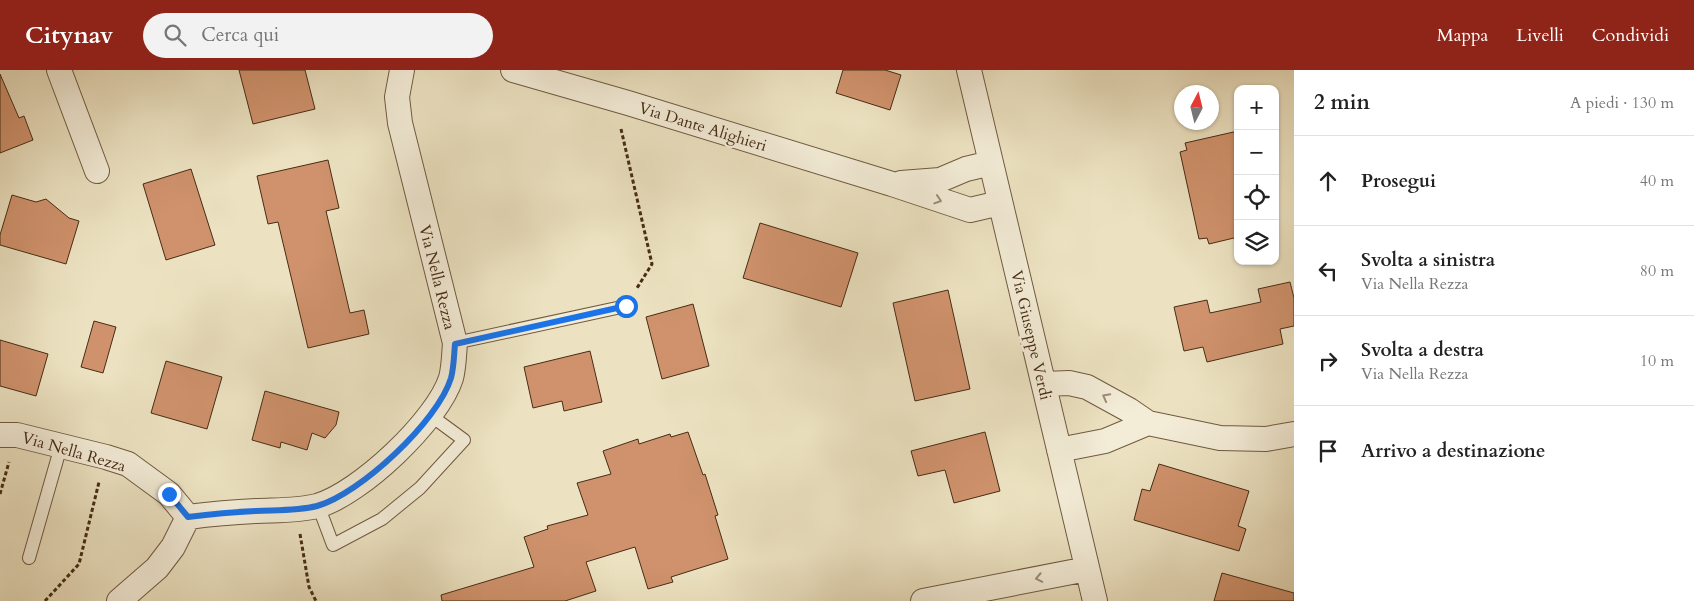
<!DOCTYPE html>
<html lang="it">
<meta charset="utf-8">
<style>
:root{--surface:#fff;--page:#f2f2f2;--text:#222;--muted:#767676;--line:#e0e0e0;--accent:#8f2418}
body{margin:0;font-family:Cardo,serif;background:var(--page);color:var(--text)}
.controls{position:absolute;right:15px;top:15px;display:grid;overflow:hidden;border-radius:10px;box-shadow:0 1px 4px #0004}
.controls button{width:45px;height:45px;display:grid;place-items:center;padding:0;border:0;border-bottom:1px solid var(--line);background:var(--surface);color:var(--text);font:25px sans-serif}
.compass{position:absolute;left:1174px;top:15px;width:45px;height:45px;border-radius:50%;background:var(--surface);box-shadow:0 1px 4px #0004;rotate:7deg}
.stop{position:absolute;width:15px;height:15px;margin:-11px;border:4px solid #1a73e8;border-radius:50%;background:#fff}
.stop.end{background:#1a73e8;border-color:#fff;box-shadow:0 1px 5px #0008}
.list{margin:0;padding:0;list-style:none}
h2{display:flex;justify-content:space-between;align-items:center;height:65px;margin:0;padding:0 20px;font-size:21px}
h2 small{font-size:16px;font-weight:400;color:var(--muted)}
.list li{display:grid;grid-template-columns:32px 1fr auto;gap:15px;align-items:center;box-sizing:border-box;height:90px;padding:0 20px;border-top:1px solid var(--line)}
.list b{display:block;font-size:19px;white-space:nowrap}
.list p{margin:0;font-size:16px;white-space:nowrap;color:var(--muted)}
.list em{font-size:16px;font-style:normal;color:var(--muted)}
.icon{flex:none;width:28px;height:28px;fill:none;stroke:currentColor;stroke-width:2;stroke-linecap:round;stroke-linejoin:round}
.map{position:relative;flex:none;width:1294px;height:531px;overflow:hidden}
header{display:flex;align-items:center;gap:30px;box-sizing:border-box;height:70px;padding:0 25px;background:var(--accent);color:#fff}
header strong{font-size:24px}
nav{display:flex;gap:28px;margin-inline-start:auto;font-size:18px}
.search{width:350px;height:45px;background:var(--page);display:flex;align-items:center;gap:12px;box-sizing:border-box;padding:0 18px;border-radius:28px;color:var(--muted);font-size:19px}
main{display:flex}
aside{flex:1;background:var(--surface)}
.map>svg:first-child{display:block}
.building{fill:#cf926c;stroke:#472c15}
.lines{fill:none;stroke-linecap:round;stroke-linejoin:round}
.lane-casing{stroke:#705a40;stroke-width:14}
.street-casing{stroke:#705a40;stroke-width:26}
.path{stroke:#472c15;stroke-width:3;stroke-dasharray:4 2.5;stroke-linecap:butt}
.lane{stroke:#f3ecd7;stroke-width:12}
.street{stroke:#f3ecd7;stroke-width:24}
.oneway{stroke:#9d8c76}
.route{stroke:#1a73e8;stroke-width:6}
.labels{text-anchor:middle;stroke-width:5;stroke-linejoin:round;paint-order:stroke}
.street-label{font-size:16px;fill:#472c15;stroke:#f3ecd7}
</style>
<header>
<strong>Citynav</strong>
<div class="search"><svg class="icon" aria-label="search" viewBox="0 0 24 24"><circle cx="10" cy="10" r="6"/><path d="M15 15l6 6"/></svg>Cerca qui</div>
<nav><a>Mappa</a><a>Livelli</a><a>Condividi</a></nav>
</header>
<main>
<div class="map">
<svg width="1294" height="531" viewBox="0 0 1294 531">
<rect width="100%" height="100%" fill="#ece2c1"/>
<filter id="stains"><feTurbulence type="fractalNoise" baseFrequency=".004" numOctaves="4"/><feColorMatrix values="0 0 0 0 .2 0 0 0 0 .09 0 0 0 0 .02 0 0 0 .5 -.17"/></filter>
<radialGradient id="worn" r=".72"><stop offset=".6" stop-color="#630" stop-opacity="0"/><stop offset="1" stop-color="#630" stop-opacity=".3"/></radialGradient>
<path class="building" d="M239,0H305L315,39L253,54Z
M843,0H885L901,5L890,40L836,23Z
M0,4L19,48L24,46L33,70L0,83Z
M1238,61V167L1209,174L1207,168L1199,169L1180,82L1187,80L1185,73Z
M328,90L339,138L326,141L350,243L364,240L369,264L308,278L278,152L268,154L257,106Z
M191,99L215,175L166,190L143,114Z
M12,125L36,132L46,129L69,148L79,151L66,194L0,175V165Z
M760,153L858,183L841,237L743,208Z
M1290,212L1294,228V256L1280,259L1283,274L1207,292L1203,277L1184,281L1174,237L1207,230L1210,243L1261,232L1258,219Z
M948,220L970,319L915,331L893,233Z
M693,234L709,296L662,309L646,247Z
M94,251L116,257L103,303L81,297Z
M0,270L48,284L36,326L0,316Z
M590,281L602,332L564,341L562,331L533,338L524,297Z
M166,291L222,307L207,359L151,343Z
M265,321L339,342L336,355L325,368L312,363L307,380L281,372L280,378L252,370Z
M688,362L703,405L705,404L718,445L715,446L728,489L671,507L673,512L648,519L635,477L586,492L596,521L565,531H442L441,525L534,497L524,467L548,459L547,456L588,445L577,413L611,404L603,381L638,369L639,374L670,364L671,367Z
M985,362L1000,421L954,433L945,400L918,406L911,381Z
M1159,394L1249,421L1238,456L1246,459L1239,481L1134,450L1142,419L1150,421Z
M1222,503L1294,523V531H1214Z"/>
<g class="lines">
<defs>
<path id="lane" d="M455,273L626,236
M318,435L333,475L382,449L420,418L464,370L430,345
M29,488L61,376"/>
<path id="street" d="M59,0L97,101
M513,0L628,33L892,114L970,140L1000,133
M969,0L1095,531
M901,113L940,110L966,99L991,93
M1044,314L1069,313L1087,317L1129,340L1148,353L1220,368L1266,369L1294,364
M0,365H17L106,387L128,394L169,424L188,447
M1059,380L1105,371L1148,353
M188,447C211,444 233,442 256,441C277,440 297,441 317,436C360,424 438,350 451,308C454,297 454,284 455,273L400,53L397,27L402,0
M119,531L157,498L173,477L188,447
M923,531L1087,499"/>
</defs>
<use href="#lane" class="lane-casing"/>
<use href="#street" class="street-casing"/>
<path class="path" d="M621,59L652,194L637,218
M0,424L9,392
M300,464L309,517L316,531
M45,531L79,494L99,412"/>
<use href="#lane" class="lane"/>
<use href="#street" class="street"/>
</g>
<defs><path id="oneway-chevron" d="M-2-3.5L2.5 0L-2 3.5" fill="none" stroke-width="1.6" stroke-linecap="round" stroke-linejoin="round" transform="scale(1.25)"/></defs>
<g class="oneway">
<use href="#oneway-chevron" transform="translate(938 130) rotate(18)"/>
<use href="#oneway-chevron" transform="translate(1106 327) rotate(-152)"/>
<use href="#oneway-chevron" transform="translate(1039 508) rotate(169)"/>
</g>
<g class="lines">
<path class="route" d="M169,424L188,447C211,444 233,442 256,441C277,440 297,441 317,436C360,424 438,351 451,308C454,297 454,284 455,274L626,236"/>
</g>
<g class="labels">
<g class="street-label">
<text transform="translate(703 56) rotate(17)" y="6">Via Dante Alighieri</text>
<text transform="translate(438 207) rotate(76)" y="6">Via Nella Rezza</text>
<text transform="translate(1032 265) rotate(77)" y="6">Via Giuseppe Verdi</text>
<text transform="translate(74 381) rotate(16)" y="6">Via Nella Rezza</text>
</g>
</g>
<rect width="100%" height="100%" filter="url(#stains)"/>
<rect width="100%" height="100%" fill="url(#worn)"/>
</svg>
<div class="controls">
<button>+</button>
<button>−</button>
<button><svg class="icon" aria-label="locate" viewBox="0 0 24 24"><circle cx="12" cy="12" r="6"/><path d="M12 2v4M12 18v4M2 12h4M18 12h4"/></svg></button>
<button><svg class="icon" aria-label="layers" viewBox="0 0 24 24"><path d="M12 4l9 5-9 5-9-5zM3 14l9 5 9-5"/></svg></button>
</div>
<svg class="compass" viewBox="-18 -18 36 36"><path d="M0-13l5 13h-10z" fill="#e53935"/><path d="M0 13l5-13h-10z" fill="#767676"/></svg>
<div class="stop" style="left:626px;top:236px"></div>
<div class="stop end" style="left:169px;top:424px"></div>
</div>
<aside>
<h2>2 min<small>A piedi · 130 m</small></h2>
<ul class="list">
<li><svg class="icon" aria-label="ahead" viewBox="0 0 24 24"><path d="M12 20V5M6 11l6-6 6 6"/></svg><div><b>Prosegui</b></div><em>40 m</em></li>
<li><svg class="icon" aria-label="left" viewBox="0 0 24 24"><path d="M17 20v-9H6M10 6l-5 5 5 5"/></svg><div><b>Svolta a sinistra</b><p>Via Nella Rezza</p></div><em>80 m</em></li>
<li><svg class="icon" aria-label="right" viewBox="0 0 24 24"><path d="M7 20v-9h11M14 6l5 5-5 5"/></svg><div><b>Svolta a destra</b><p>Via Nella Rezza</p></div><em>10 m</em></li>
<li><svg class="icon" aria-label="arrive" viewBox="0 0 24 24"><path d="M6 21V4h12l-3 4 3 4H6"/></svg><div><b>Arrivo a destinazione</b></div></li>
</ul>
</aside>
</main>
